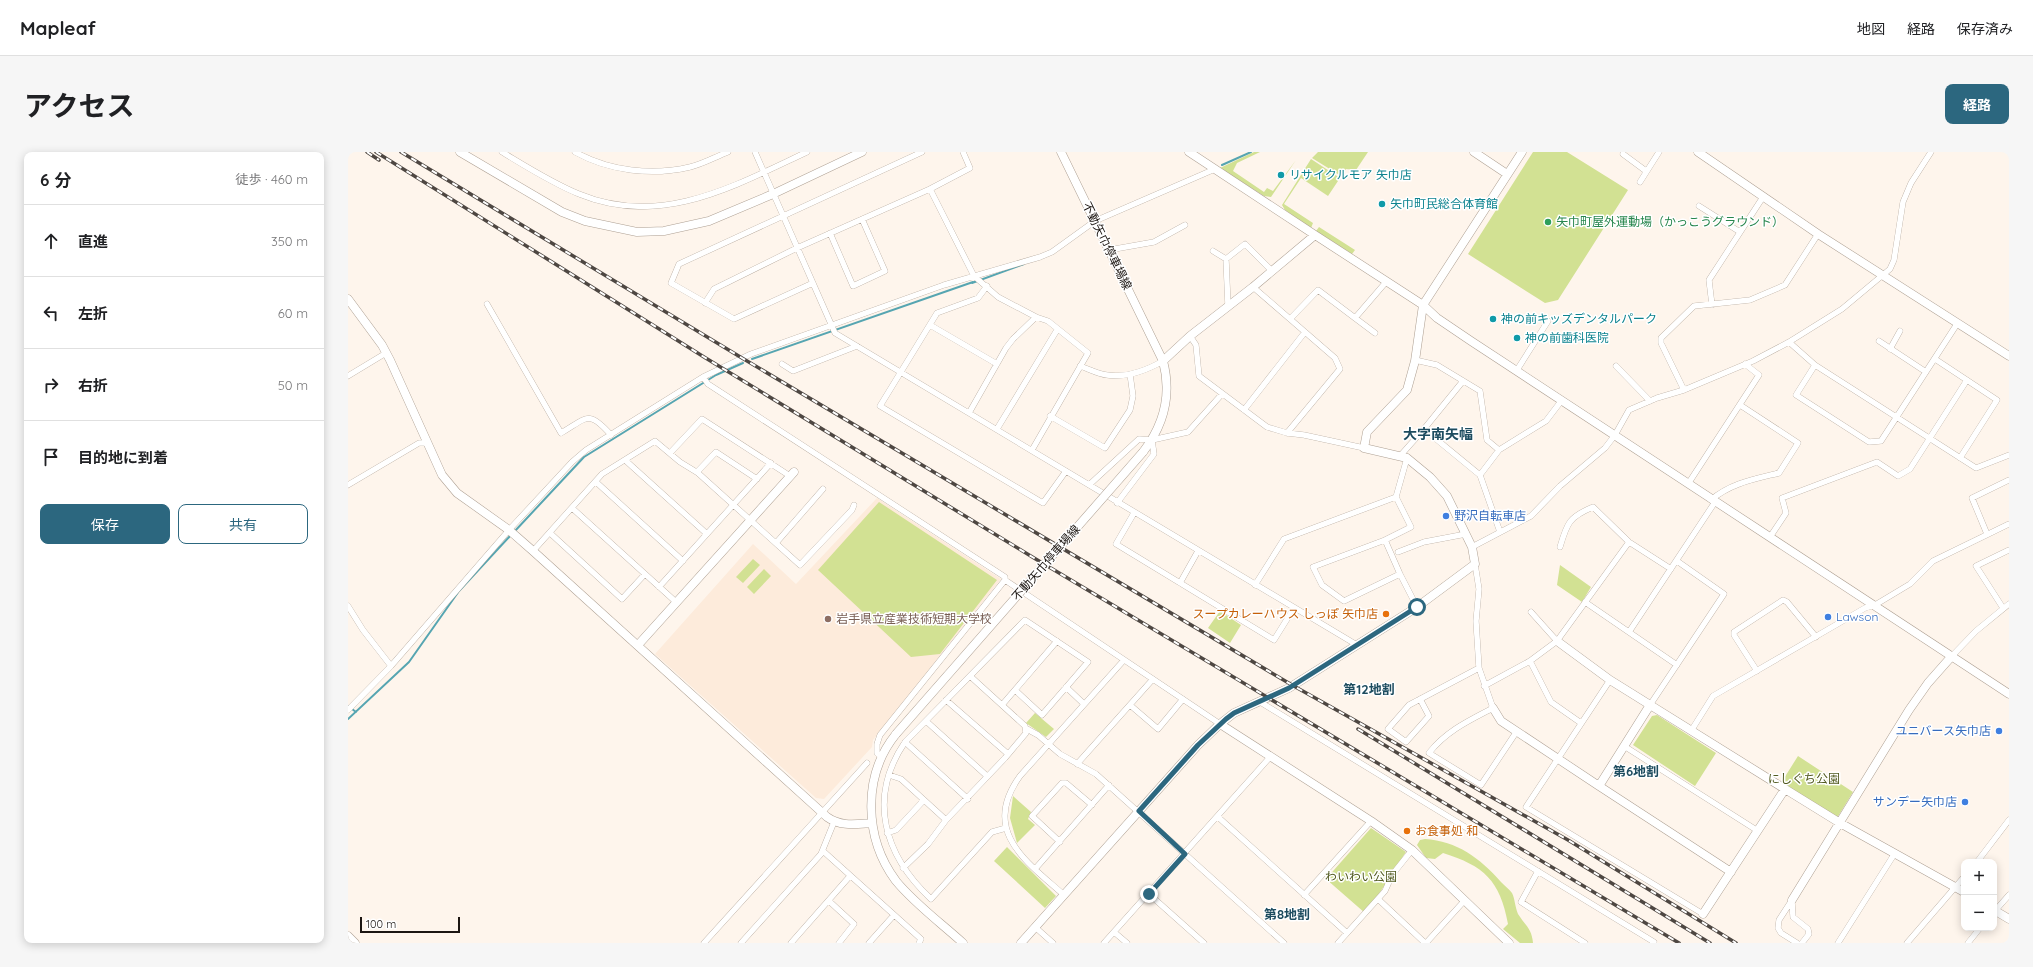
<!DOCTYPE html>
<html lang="ja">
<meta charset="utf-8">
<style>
:root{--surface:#fff;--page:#f6f6f6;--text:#202124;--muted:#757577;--line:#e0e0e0;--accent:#2c677f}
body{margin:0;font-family:Quicksand,"Noto Sans JP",sans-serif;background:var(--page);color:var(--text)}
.controls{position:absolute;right:12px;bottom:12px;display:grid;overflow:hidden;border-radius:8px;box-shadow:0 2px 10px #0003}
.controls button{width:36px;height:36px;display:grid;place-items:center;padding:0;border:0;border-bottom:1px solid var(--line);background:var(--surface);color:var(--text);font:20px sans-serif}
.scale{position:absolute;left:12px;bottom:10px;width:100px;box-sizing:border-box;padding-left:4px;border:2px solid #1c1612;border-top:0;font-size:11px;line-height:14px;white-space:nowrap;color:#1c1612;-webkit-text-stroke:3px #fff;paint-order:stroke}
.stop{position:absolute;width:12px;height:12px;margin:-9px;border:3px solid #2c677f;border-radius:50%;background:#fff}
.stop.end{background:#2c677f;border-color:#fff;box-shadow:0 1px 4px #0008}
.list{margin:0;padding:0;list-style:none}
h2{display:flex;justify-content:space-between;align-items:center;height:52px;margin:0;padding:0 16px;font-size:17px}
h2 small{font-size:13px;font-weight:400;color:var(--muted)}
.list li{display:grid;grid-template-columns:26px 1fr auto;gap:12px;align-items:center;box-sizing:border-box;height:72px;padding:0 16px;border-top:1px solid var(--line)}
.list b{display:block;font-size:15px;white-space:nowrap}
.list em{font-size:13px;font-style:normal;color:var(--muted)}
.actions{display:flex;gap:8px;padding:12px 16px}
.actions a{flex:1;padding:9px 0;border:1px solid var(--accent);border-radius:8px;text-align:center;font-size:14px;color:var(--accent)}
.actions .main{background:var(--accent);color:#fff}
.icon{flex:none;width:22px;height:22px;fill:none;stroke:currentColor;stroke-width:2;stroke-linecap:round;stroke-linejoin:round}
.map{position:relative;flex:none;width:1661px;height:791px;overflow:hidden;border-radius:8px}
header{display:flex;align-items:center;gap:24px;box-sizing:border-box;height:56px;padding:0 20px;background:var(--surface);border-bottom:1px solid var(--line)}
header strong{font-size:19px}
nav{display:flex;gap:22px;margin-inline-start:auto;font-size:14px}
.intro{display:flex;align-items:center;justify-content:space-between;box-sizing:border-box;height:96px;padding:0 24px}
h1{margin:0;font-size:28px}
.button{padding:10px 18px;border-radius:8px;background:var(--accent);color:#fff;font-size:14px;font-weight:700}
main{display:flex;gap:24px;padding:0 24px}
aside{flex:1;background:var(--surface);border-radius:8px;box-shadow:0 2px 10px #0003}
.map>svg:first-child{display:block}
.built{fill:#fdebdb}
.green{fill:#d2e193}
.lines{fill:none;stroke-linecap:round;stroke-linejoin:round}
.stream{stroke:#56a5b1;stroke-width:2}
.street-casing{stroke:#aea093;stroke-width:6}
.secondary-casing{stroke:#aea093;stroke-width:9}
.street{stroke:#fff;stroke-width:5.5}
.secondary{stroke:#fff;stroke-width:8}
.rail-casing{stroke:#4e4742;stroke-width:3.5}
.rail{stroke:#fff;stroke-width:2;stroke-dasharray:6;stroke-linecap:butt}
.secondary-bridge-casing{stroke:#aea093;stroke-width:9;stroke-linecap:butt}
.secondary-bridge{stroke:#fff;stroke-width:8}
.route{stroke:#2c677f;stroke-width:5}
.culture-dot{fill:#0f9aa8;stroke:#fff;stroke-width:1.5}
.leisure-dot{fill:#2e9e5b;stroke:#fff;stroke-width:1.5}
.shop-dot{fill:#3f7fe0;stroke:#fff;stroke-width:1.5}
.food-dot{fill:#e8710a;stroke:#fff;stroke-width:1.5}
.education-dot{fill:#8d6e63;stroke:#fff;stroke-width:1.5}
.labels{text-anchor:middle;stroke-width:3;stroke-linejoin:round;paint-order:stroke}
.culture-label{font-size:12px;fill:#0d838f;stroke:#fff;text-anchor:start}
.leisure-label{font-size:12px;fill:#27864d;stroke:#fff;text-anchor:start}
.street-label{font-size:12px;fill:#1c1612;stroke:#fff}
.shop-label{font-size:12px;fill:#366cbe;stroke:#fff;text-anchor:start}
.food-label{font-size:12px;fill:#c56008;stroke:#fff;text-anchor:end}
.education-label{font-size:12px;fill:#785e54;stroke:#fff;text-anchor:start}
.park-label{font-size:12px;fill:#515a20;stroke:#fff}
.neighbourhood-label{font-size:13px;font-weight:bold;fill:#1d4c5f;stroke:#fff}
.quarter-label{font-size:14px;font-weight:bold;fill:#1d4c5f;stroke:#fff}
</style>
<header>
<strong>Mapleaf</strong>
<nav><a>地図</a><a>経路</a><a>保存済み</a></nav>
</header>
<div class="intro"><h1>アクセス</h1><a class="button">経路</a></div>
<main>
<aside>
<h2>6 分<small>徒歩 · 460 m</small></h2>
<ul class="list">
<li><svg class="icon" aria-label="ahead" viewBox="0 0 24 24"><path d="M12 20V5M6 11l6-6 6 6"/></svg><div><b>直進</b></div><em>350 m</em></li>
<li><svg class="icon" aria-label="left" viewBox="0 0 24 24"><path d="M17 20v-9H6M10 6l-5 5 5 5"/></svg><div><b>左折</b></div><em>60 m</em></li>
<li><svg class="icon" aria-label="right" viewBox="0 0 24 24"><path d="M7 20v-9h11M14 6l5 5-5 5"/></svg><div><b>右折</b></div><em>50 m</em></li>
<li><svg class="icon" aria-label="arrive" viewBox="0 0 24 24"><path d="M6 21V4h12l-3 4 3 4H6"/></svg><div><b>目的地に到着</b></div></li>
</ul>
<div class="actions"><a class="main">保存</a><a>共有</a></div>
</aside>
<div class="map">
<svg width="1661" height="791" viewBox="0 0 1661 791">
<rect width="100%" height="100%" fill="#fef5ec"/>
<path class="built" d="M529,346L653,427L525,588L524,595L476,647L468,646L307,502L405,392L448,432Z"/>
<path class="green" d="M906,0H912L889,11L885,19L916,40L919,36L925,39L948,8L923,45L916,44L872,16Z
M970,0H1020L1008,18L998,17L993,24L964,6Z
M1185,0H1219L1280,38L1210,148L1197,151L1120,102Z
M963,7L992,26L980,44L953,26L936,52L965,71L963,76L937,58L934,53Z
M971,75L1007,98L1004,102L968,79Z
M531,350L649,428L592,502L563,505L470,418Z
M405,407L412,413L395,431L388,425Z
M1212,413L1243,435L1234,450L1209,433Z
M416,417L423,424L406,442L399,435Z
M872,459L893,473L882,491L860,476Z
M687,561L706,577L698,585L678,571Z
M1309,563L1368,601L1347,634L1285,593L1304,564Z
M1450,604L1505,640L1489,666L1433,631Z
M665,644L683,660L680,667L687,673L669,691L662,666Z
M1023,676L1058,700C1044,721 1032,742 1017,761L978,727Z
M1077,687C1109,689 1132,706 1153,730C1156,733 1161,737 1164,741C1167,747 1167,755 1170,762C1177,773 1184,777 1185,791H1172L1155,777L1160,772C1152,728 1136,714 1095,701L1087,707L1078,706L1069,693L1072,688Z
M659,695L708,744L697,756L646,709Z"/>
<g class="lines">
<path class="stream" d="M874,13L903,0
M624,131L676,112
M404,207L625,130
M166,380L236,305L368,223L395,211
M0,554L8,560
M0,567L61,510L111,439L163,383"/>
<defs>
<path id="street" d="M154,0C179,15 204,31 231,42C313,76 386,34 459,0
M227,0C261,19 304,24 342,15C355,12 367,5 380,0
M407,0L487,181L1009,493
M1275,2L1298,19
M1292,30L1311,0
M582,37L626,124L650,145L688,165L700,169L740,201L684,298
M1351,54L1392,80
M482,81L505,134L537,119L514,67
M761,98L806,90L837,73
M865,99L878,107L897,92L924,119
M878,107L880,154
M465,131L386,167L323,131L331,112L574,0
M639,134L630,146L589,161L532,254L695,351L718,319
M905,135L942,167
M357,151L366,137L449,96L582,37L622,16L615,0
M139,152L213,281C239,266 240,257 263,283
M1364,153L1361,128L1415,45
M1007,166L1027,181
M582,173L649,212
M842,184L848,193L851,224L919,275L939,281L956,283L1016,296
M1531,189L1578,220
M1441,190L1467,213L1628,316L1661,303
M1542,197L1552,179
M1587,207L1649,248L1612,306
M1067,208L1089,213L1132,239L1139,288L1151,298
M434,212L445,219L509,194
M1467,213L1448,243L1521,290L1533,289L1609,172
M732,214C741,217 750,222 759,223C778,226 799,218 815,209
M1268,214L1302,249
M1169,218L1200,169
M0,224L38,201
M355,225L360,232L657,425V428L872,572
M1336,238L1313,191V186L1346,154L1402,148L1437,133L1470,82
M896,258L957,180
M621,261L658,196L665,187L688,165
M702,264L757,296L782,258L785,244L782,222
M649,277L709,178
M1076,277L1115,229
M939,281L992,217L987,206L942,167L970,138L1007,166L1038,130
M322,301L354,267L442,324
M1052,304L1076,277L1132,323L1152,380
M277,308L359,382
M349,320L368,300L409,327
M1132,323L1151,298L1198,269L1214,248
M248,330L335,409
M1340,332L1411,223L1397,212
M0,333L71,291H79
M741,333L791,287L804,288L840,280L874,242
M1363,348C1383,331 1407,327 1431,321L1450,291L1392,253
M769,351L806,302L804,288
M224,356L328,450
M786,361L768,392L926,488L946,456
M202,381L274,447L297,422
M1639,382L1624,346L1661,328
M1422,385L1438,361L1434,346L1529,310L1550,324L1562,317L1619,228
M1037,388L1052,422L1069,455
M428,391L475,337
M1124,395L1183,364L1212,334L1257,296L1267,283L1281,258L1309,246L1336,238L1405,209L1441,190L1494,157L1542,117L1546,108L1555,50L1563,31L1583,0
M1212,395C1219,371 1221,365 1245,355L1281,390L1323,417
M185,399L254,322L307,289L332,310L350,321L452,413L504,358L506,353
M1050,400L1076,390L1118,382
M1127,412L1131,437L1128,469L1131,516L1145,556C1122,568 1098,579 1081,601L1133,633L1169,579
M1052,422L996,449L974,433L965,415L1037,388L1063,375L1048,345L1059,306
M832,431L850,399
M907,433L936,387L1048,345
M311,435L423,311
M1237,450L1329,513
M0,454L15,478L43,514
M1655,456L1628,414L1661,398
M1183,460L1209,489
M1281,480L1367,350
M1603,505L1628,479L1661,452
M1182,509L1203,550L1233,571
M1409,519L1386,483V480L1435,448L1439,450L1468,485
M1262,528L1178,655L1355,762
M1136,534L1182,509L1209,489L1281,390
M718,535L736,552
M1072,547L1081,564L1058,590L1040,577L1061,553L1131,516
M598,548L660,602
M912,550L1306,790L1305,791
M654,553L709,489
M782,553L810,577L835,547
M1302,553L1376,442L1329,409
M0,558L43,514L161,378L224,310L238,298L355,225L403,202L596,133L692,105L704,100L747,69L867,17
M578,569L639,624
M679,577L690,583L712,602L748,622L936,791
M1343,579L1365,544L1517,456L1527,453L1562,432L1585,409L1661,372
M557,590L620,647
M1276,594L1410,679
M534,605L529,601V592L532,583L657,428
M729,612L805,527
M541,623L553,627L598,668
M870,665L999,781
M658,676L644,680L583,747C536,703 519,646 557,590L677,468L740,510L694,563L667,538
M539,681L548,678L576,648
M712,690L684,664L714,631H718L744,653
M475,699L573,787L571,791
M1629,710L1661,668
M555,716L580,692L598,668L657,606L678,581L677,574L622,524
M687,717L761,633
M1190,719L1173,750L1237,791
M801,742L856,791
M716,743C679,710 632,679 672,624L776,508
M956,743L1023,669
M1030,747L1077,791
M1444,748L1431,768L1430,776L1433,781L1449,791
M481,749L506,772L491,791
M1444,749L1445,765L1460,777L1461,782L1454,791
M1646,760L1661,743
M687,775L705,791
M766,780L779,791
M356,791L519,611
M393,791L473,702L486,670
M443,791L502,724
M521,791L546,763
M756,791L923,604
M990,791L1037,739L1044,723L1064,698
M1078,791L1117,748
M1490,791L1547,701
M1559,791L1616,725
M1620,791L1632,776"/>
<path id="secondary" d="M112,0L214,60L237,69L289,80L316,79L361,69L425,42L514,0
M713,0L815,209C824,243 816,273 795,300
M841,0L967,83
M1126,0L1159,22
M1350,0L1470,82L1661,204
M0,147L34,193L42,208L94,323L109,341L161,378L185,399L479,665C493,675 508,672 524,671
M815,209L842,184L905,135L967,83L1075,153L1089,166L1123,189L1661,542
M1209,489L1262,528L1437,637L1492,671L1616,740
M290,493L446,320
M1145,556L1153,569L1251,634L1302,553
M872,572L1023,669L1064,698L1161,791
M548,582C514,624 516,686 548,729C567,752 593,771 615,791
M1251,634L1383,720
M1444,748L1561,558L1580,531L1603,505
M1646,758L1661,767
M1355,762L1437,637
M0,784L7,791
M673,791L850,593L872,572L886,561L941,536L1069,455L1127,412L1124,395L1099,344L1082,325L1059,306L1016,296L1019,280L1059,238L1067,209L1075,153L1174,0"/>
</defs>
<use href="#street" class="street-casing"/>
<use href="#secondary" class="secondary-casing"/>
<use href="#street" class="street"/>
<use href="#secondary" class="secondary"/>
<defs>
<path id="rail" d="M19,0L31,8
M28,0L356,205L686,406L1331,791
M53,0L394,206L944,533L1220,688L1388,791
M1010,577L1362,791"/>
</defs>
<use href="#rail" class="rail-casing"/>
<use href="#rail" class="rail"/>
<defs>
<path id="secondary-bridge" d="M548,582L795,300"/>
</defs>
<use href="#secondary-bridge" class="secondary-bridge-casing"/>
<use href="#secondary-bridge" class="secondary-bridge"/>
</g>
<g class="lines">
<path class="route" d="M801,742L837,702L791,659L850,593L878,567L886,561L941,536L1069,455"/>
</g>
<g class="culture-dot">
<circle cx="933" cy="23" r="4"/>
<circle cx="1034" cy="52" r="4"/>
<circle cx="1145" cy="167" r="4"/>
<circle cx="1169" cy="186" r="4"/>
</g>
<circle class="leisure-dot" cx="1200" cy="70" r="4"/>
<g class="shop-dot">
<circle cx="1098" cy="364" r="4"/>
<circle cx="1480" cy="465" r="4"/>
<circle cx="1651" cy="579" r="4"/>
<circle cx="1617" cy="650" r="4"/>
</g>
<g class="food-dot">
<circle cx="1038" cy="462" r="4"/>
<circle cx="1059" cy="679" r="4"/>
</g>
<circle class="education-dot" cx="480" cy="467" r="4"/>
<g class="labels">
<g class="culture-label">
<text x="941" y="27">リサイクルモア 矢巾店</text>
<text x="1042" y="56">矢巾町民総合体育館</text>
<text x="1153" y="171">神の前キッズデンタルパーク</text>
<text x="1177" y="190">神の前歯科医院</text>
</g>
<g class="leisure-label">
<text x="1208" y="74">矢巾町屋外運動場（かっこうグラウンド）</text>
</g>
<g class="street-label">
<text transform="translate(759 94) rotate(64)" y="4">不動矢巾停車場線</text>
<text transform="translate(698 411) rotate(-49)" y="4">不動矢巾停車場線</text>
</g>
<g class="shop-label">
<text x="1106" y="368">野沢自転車店</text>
<text x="1488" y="469">Lawson</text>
<text x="1643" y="583" text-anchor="end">ユニバース矢巾店</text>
<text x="1609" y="654" text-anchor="end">サンデー矢巾店</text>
</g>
<g class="food-label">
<text x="1030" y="466">スープカレーハウス しっぽ 矢巾店</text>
<text x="1067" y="683" text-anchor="start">お食事処 和</text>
</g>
<g class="education-label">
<text x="488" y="471">岩手県立産業技術短期大学校</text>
</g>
<g class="park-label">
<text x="1456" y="631">にしぐち公園</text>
<text x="1013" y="729">わいわい公園</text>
</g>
<g class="neighbourhood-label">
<text x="1021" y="542">第12地割</text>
<text x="1288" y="624">第6地割</text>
<text x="939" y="767">第8地割</text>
</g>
<g class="quarter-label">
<text x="1090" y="287">大字南矢幅</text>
</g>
</g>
</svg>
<div class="controls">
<button>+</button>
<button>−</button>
</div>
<div class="scale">100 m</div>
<div class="stop" style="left:1069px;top:455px"></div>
<div class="stop end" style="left:801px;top:742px"></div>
</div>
</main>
